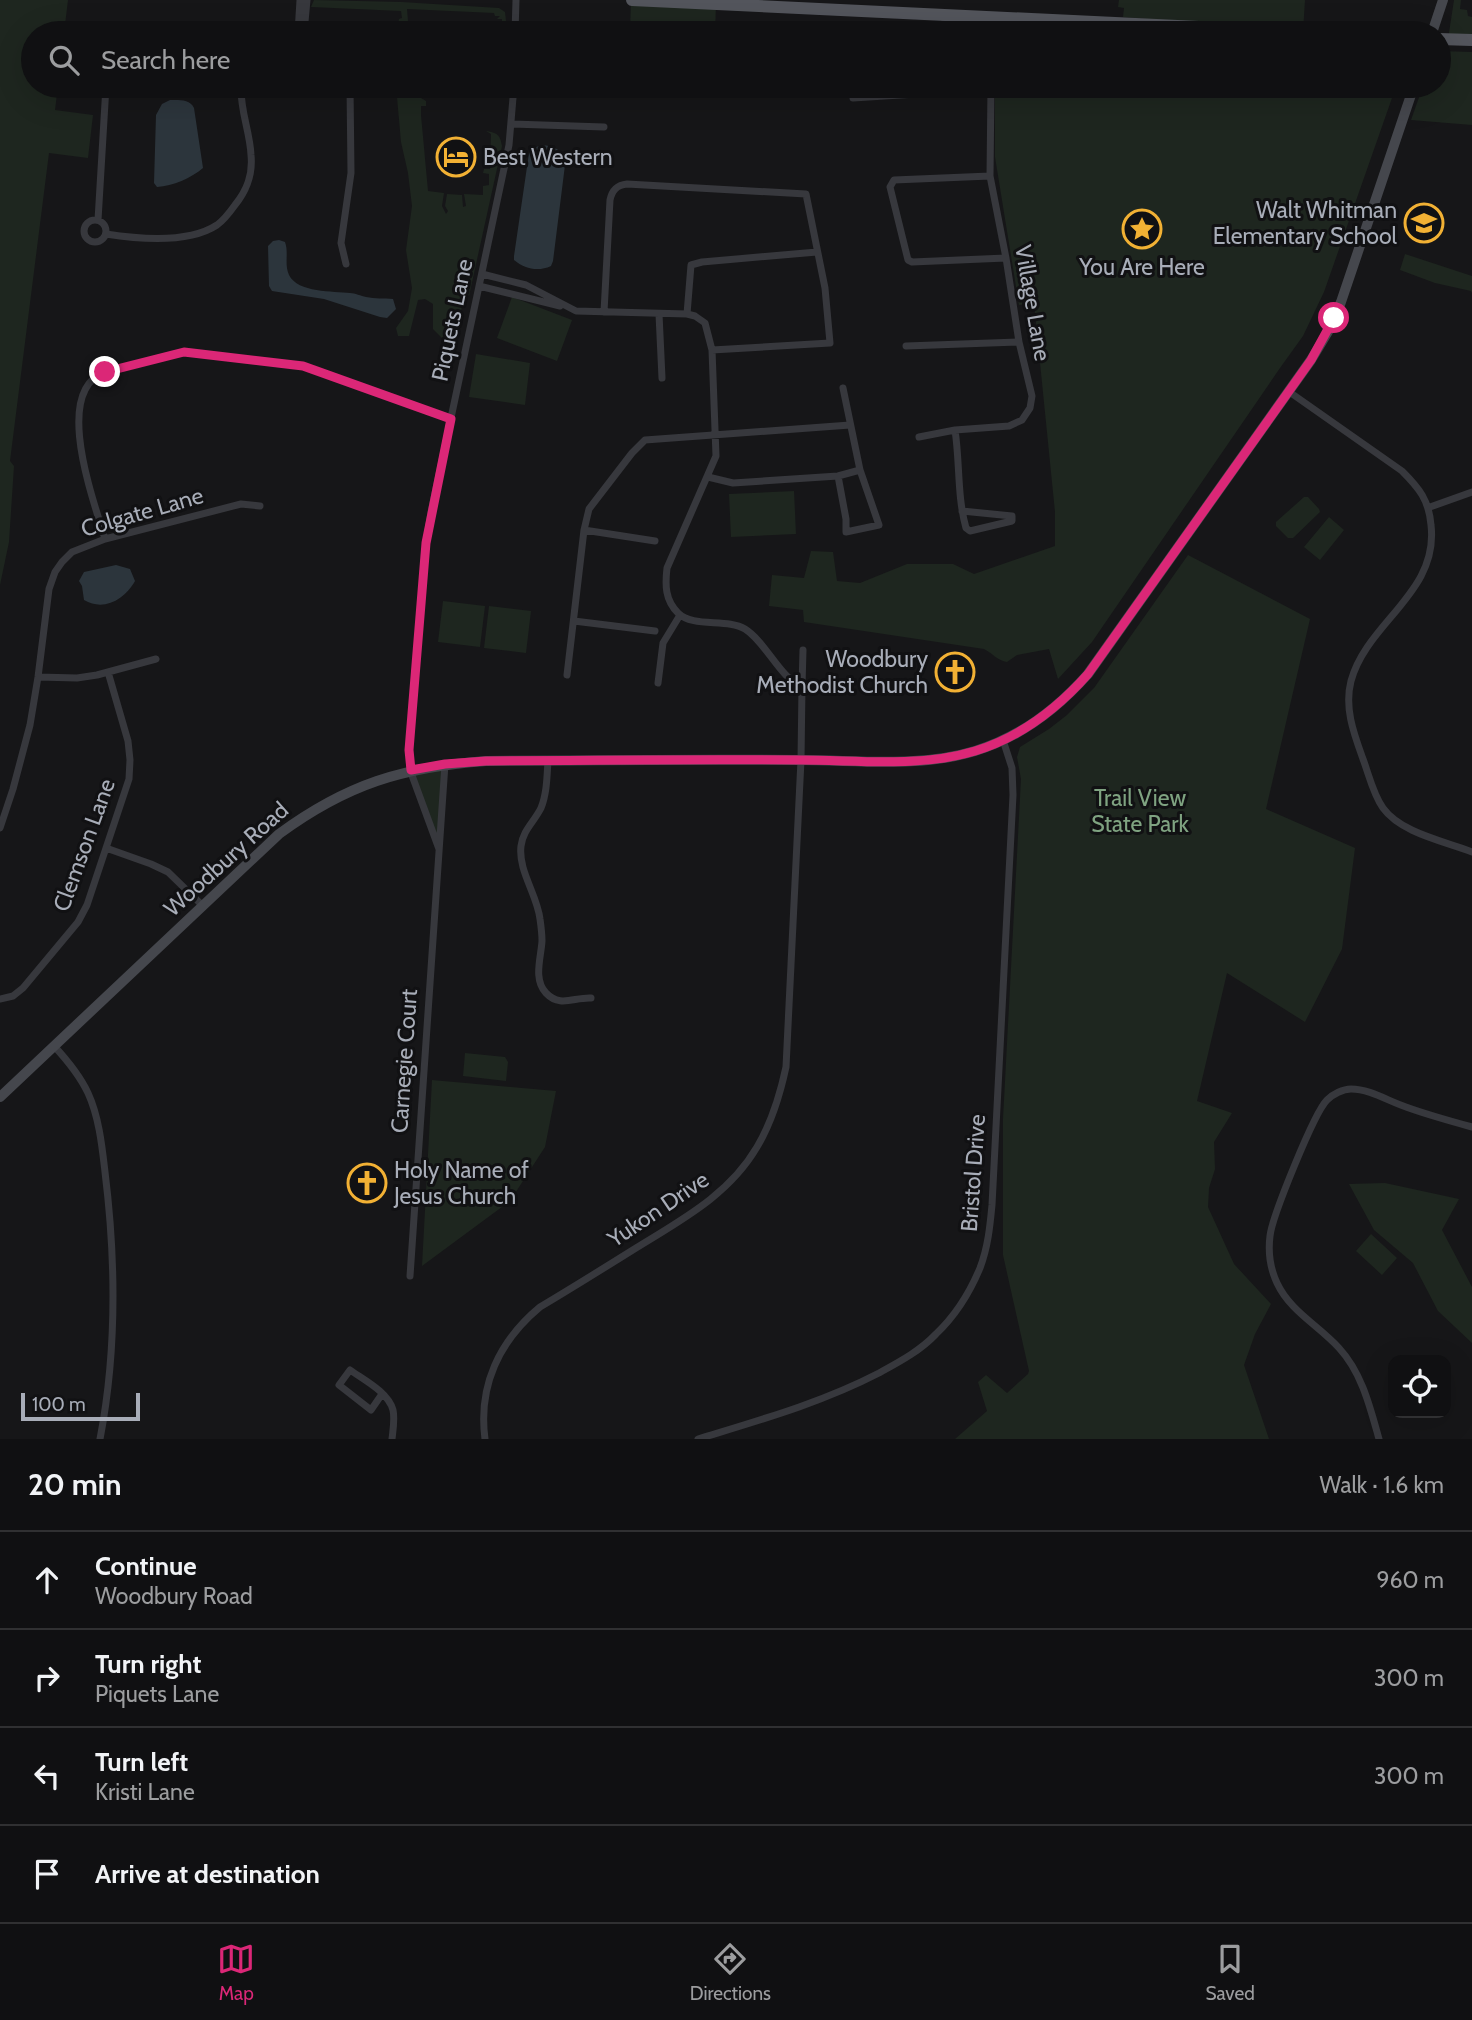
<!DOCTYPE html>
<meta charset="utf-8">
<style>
:root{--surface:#101012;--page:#19191b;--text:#f1f3f6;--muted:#9c9d9f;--line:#303032;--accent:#db2777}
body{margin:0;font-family:Cabin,sans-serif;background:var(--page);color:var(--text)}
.controls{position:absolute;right:21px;bottom:21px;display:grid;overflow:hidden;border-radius:14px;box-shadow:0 7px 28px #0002}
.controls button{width:63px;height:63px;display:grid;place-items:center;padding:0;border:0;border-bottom:2px solid var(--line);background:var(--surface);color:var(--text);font:35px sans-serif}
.scale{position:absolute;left:21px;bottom:18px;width:119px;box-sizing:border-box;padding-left:7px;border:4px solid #a8adb8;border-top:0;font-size:19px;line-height:24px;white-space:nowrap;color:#a8adb8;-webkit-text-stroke:5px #111113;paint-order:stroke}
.stop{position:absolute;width:21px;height:21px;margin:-16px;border:5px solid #db2777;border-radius:50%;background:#fff}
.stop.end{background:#db2777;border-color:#fff;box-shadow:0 2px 7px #0008}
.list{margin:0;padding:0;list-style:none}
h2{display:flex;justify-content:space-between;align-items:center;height:91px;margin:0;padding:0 28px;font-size:30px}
h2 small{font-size:23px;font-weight:400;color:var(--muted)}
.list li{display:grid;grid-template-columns:46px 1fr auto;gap:21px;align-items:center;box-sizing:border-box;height:98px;padding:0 28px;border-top:2px solid var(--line)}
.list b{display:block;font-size:26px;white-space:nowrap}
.list p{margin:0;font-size:23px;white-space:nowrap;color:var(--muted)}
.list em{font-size:23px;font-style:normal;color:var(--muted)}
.icon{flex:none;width:38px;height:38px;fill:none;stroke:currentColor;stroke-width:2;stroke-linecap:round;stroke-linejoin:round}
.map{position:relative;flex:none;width:1472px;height:1439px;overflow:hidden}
.search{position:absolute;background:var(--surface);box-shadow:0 7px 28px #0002;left:21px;right:21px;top:21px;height:77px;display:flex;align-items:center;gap:18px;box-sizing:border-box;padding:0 24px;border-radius:38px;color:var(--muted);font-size:26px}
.sheet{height:483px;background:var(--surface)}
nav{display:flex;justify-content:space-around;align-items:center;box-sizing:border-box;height:98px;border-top:2px solid var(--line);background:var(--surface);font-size:19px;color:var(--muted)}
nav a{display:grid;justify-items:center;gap:4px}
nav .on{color:var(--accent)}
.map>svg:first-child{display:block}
.green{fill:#1e261f}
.water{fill:#2c353c}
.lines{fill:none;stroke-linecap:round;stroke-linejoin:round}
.minor{stroke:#37383d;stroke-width:7}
.secondary{stroke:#45474d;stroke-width:10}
.primary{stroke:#53555c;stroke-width:12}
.route{stroke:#db2777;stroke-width:9}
.labels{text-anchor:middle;stroke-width:6;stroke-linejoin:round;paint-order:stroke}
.poi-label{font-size:23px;fill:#a8adb8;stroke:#111113;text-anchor:start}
.street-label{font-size:23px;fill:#a8adb8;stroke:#111113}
.park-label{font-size:23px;fill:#7fa381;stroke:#111113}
</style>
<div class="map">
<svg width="1472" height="1439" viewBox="0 0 1472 1439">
<rect width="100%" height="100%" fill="#161618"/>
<path class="green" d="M0,0H68L64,33H33V86H58L55,110L93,115L88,158L49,153L10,461L14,466L9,542L0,585Z
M314,0L401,2L499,8L505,12L506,21H509V33H502V19H497L500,16H495L494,13L407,9L409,33H396L399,19L402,18L401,11L311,7Z
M631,0L716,4L715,33L630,32Z
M1119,0H1305L1303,32L1123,17L1124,8L1118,7Z
M1454,0H1461L1460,9L1467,10L1468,16L1472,17V40L1448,39Z
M1439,51L1472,52V125L1411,120L1423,86H1439Z
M396,86H413L414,97L421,98L426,101V106H421V115L428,191L444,193L442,206L446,214L448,211L445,206L447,194L462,195L463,207L466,206L464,194L483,195V186L489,185V174L483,173L484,169H490L491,134L486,131C497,133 500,134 502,146L469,296L467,295L465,298L453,335L443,339L433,329V304L425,299L418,300L409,336H398L396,328L408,311L412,288L406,250L412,206L408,173L401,142Z
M995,86H1360L1392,98L1324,292L1303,336L1280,368L1092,642L1058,679L1049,649L1017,655L1007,662C998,661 992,653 984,649L804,622L803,610L769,606L772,575L804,578L811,551L833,552L837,581L860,583L907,564H953L974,574L1055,546V512L1034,303L1019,305L995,157Z
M1405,254L1472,276V293L1471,291L1435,283L1400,270Z
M512,297L572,320L557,361L497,338Z
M476,354L530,363L525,405L469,397Z
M794,491L796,534L731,537L729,494Z
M1304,497H1308L1319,509L1320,512L1293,538H1288L1276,526V522Z
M1329,517L1344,530L1320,560L1304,547Z
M1188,555L1310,619L1266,809L1355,848L1342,949L1305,1022L1227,973L1197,1101L1232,1113L1214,1142L1215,1169L1209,1188L1208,1207L1234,1264L1271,1304L1255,1334L1244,1365L1269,1439H955L987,1411L978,1382L986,1375L1007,1393L1028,1374L1029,1371L1003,1255V1119L1021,779L1017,757L1020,747L1049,729L1067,715L1094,688Z
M443,601L485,606L480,647L438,642Z
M489,606L531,611L526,653L484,648Z
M444,765L439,844L412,771Z
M465,1053L505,1057L508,1062L506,1081L463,1076Z
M432,1080L556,1091L545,1147L510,1201L422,1266Z
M1385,1183L1459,1199L1442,1230L1472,1287V1343L1438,1311L1413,1263L1374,1230L1349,1184Z
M1371,1234L1397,1258L1382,1275L1356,1251Z"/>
<path class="water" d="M170,100C179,100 190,99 194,108L203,168C191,178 173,186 157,187L154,183L156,115L162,104Z
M541,145C556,146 563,150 565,165L553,261L551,266C538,272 525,269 514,260V256L529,153L532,149Z
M279,240L285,242C289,253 284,264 289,275C298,293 333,291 350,293C355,293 361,296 366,297C375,299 384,298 393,299L396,309L387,318L380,317L324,299L272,291L269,286L268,246L273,241Z
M116,565L130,569L135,581C125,599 104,612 84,600L82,586L79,581L84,572Z"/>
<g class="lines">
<path class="minor" d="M298,33L300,0
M304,33L307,0
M515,33L516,0
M945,33V15
M853,98L964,91L984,86
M512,124L604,127
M990,176L894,180L890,187L908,260L912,262L1006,258
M98,220L106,86
M84 231a11 11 0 1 1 22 0a11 11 0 1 1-22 0Z
M106,234C138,239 188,244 217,225C224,220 230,212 235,205C247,190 253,175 251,155C250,132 240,110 241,86
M346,264L341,243L351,173L350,86
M482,274L526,285L576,311L687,314L695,316L705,323L712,350L716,456L667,568C665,585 665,600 678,613C693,628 727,618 745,629C766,642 781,680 802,686L801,760L786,1067C780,1095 772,1122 757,1147C729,1195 681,1220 636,1248C604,1268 572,1288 540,1307C499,1341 478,1386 485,1439
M479,286L560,306
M604,312L610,200C612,190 617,185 627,184L806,194L825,288L830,343L712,350
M659,314L662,378
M687,314L691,265L702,262L817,252
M906,346L1019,342
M1288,391L1402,471C1419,488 1429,500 1431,525C1439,593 1367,622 1351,681C1344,708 1354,734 1363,759C1369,775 1373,794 1383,808C1401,833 1444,841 1472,852
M955,430C960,463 957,496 966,528L970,531L1012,521V516L962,511
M919,437L955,430L1009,426L1022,420L1030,408L1032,396L1019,342L1006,258L990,176L991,86
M838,476L846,519V532L879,525L860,470L843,388
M708,477L733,483L838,476L860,470
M1430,507L1472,492
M584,530L655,541
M105,539C94,501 52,391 105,372L184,352L303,366L451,419
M574,621L655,631
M567,675L584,530L589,509L632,453L645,440L850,425
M38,677L77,678L97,675L156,659
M658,683L663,643L680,615
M802,686L803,650
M548,760C547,776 547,793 541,808C534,822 523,830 521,846C518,871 537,894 540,919C541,926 542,934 542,941C541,958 533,979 546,993C560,1008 574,997 591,998
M0,828L13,789L30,725L38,677L49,589L55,572L62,562L72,552L105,539L241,504L260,506
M106,848L151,864L168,872L202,905
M439,849L410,770L409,750L426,543L431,512L509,145L514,86
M0,999L13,996L23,988L78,922L87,905L129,779L130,760L128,741L108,672
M54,1046C67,1060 80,1076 88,1093C99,1117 102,1146 105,1172C116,1261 117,1351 100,1439
M410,1276L445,764
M382,1394L371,1410L339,1385L350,1370C364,1380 388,1392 393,1410C395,1419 393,1430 392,1439
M698,1439C760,1420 821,1403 879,1373C899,1362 920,1351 936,1334C955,1316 970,1292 980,1268C988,1247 990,1226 992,1205L1013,795L1012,768L1003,740
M1379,1439C1370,1407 1362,1373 1339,1348C1318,1325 1290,1311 1277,1283C1270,1268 1268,1252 1270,1236C1272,1217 1314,1113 1327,1100C1333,1094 1343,1089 1351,1089C1370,1089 1388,1101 1406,1107C1428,1115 1450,1121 1472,1127"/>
<path class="secondary" d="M1432,33L1443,0
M0,1097L279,834C347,784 403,767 486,761C591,760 696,759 800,760C859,760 919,768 975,751C1021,737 1057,709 1088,674L1311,360L1329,330L1341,302L1414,86"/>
<path class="primary" d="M632,0L1324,33
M1439,39L1472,40"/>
</g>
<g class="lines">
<path class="route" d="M105,372L184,352L303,366L451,419L426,543L409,750L411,770L445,764L486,761C591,760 696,759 800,760C859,760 919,768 975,751C1021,737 1057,709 1088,674L1311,360L1334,318"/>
</g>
<defs>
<symbol id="hotel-ring" viewBox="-11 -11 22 22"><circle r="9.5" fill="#111113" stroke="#f2b134" stroke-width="1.5"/><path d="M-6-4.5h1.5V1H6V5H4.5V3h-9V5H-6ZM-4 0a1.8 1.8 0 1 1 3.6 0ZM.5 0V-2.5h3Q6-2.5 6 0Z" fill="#f2b134"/></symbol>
<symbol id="school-ring" viewBox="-11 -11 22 22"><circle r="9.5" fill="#111113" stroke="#f2b134" stroke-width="1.5"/><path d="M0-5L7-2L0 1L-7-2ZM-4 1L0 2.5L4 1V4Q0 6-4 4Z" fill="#f2b134"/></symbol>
<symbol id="sight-ring" viewBox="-11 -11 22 22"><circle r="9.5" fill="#111113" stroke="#f2b134" stroke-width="1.5"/><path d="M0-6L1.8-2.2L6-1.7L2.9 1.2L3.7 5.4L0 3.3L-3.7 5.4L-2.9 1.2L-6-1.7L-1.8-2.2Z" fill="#f2b134"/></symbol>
<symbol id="church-ring" viewBox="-11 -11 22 22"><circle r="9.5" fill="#111113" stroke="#f2b134" stroke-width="1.5"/><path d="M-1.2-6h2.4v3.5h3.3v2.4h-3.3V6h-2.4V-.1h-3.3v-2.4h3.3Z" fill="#f2b134"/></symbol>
</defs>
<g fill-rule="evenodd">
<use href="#hotel-ring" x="434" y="135" width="44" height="44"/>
<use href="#school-ring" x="1402" y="201" width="44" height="44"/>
<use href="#sight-ring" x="1120" y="207" width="44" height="44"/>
<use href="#church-ring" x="933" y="650" width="44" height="44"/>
<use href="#church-ring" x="345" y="1161" width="44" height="44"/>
</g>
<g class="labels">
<g class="poi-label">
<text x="483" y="165">Best Western</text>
<text x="1397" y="218" text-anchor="end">Walt Whitman<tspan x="1397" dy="26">Elementary School</tspan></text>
<text x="1142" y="275" text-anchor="middle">You Are Here</text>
<text x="928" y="667" text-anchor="end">Woodbury<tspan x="928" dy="26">Methodist Church</tspan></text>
<text x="394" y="1178">Holy Name of<tspan x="394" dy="26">Jesus Church</tspan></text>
</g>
<g class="street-label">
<text transform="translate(1033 303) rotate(80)" y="8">Village Lane</text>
<text transform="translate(452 320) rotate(-78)" y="8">Piquets Lane</text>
<text transform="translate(142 512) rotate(-16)" y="8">Colgate Lane</text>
<text transform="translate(84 845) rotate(-70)" y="8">Clemson Lane</text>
<text transform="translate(226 859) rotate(-42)" y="8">Woodbury Road</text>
<text transform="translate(404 1061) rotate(-86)" y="8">Carnegie Court</text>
<text transform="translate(973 1173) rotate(-86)" y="8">Bristol Drive</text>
<text transform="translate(658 1209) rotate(-34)" y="8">Yukon Drive</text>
</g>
<g class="park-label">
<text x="1140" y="806">Trail View<tspan x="1140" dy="26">State Park</tspan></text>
</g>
</g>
</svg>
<div class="controls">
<button><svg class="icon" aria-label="locate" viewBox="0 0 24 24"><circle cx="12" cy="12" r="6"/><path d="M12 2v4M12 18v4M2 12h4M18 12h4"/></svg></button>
</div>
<div class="scale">100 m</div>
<div class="stop" style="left:1334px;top:318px"></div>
<div class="stop end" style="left:105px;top:372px"></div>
<div class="search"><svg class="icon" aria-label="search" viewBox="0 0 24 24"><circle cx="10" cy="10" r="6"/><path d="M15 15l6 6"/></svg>Search here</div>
</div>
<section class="sheet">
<h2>20 min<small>Walk · 1.6 km</small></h2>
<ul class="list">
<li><svg class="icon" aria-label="ahead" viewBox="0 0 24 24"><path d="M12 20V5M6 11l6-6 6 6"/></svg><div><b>Continue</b><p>Woodbury Road</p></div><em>960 m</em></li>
<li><svg class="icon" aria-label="right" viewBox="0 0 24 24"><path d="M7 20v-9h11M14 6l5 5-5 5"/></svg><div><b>Turn right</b><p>Piquets Lane</p></div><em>300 m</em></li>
<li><svg class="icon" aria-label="left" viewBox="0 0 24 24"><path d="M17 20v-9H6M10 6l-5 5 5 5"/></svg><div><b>Turn left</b><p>Kristi Lane</p></div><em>300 m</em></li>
<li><svg class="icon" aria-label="arrive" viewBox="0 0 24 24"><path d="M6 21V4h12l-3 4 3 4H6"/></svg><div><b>Arrive at destination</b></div></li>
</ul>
</section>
<nav>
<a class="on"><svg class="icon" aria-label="map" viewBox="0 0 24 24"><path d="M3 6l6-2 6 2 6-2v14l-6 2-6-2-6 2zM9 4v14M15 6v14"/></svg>Map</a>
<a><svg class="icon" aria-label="directions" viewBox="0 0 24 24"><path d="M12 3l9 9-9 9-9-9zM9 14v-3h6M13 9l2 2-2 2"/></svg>Directions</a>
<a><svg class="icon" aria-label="saved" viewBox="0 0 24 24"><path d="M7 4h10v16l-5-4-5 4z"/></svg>Saved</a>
</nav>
